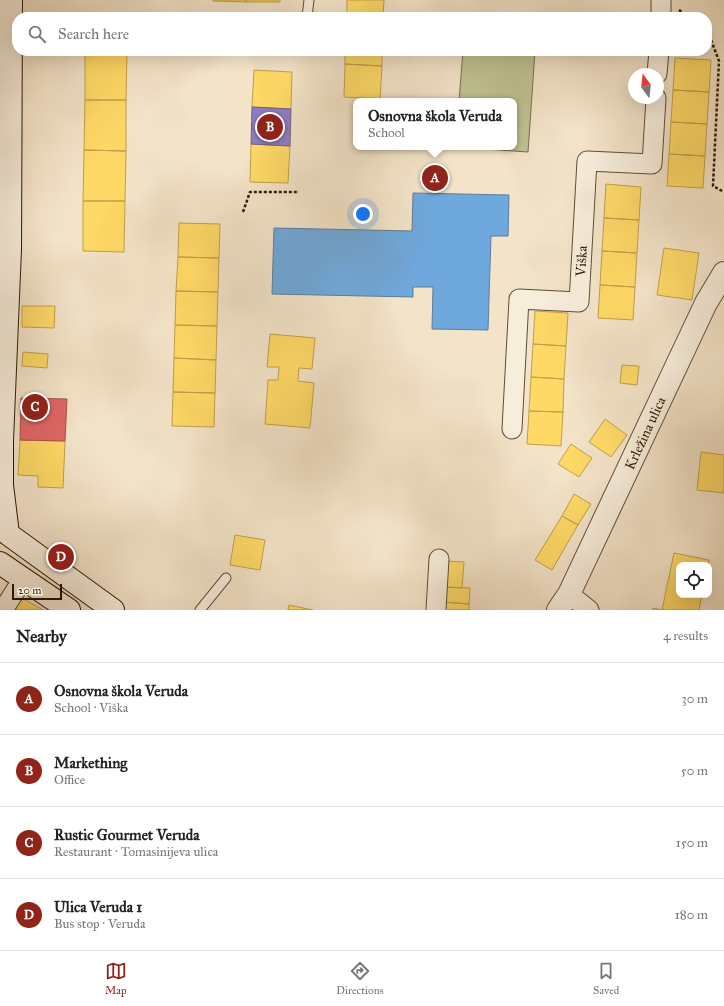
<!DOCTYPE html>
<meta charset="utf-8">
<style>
:root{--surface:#fff;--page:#f6f6f6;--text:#222;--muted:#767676;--line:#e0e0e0;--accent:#8f2418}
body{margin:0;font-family:"IM FELL Great Primer",serif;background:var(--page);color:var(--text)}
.controls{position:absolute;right:12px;bottom:12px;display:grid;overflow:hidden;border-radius:8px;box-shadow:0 4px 16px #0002}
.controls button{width:36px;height:36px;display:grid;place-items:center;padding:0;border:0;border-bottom:1px solid var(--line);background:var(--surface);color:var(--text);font:20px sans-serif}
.compass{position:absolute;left:628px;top:68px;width:36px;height:36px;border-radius:50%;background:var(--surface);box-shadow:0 4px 16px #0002;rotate:345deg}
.scale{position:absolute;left:12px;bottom:10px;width:50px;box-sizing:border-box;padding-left:4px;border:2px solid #2c1b02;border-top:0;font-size:11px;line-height:14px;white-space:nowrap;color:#2c1b02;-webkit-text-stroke:3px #f7eddb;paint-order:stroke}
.you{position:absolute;left:363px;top:214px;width:14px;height:14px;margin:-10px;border:3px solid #fff;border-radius:50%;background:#1a73e8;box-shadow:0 0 0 6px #1a73e833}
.badge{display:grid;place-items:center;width:26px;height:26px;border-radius:50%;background:var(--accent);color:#fff;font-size:13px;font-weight:700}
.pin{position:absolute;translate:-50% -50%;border:2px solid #fff;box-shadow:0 1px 4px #0006}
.popup{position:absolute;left:353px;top:98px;width:164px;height:52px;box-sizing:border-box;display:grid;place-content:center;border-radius:8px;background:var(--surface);filter:drop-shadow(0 1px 3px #0005);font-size:13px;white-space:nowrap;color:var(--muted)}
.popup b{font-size:15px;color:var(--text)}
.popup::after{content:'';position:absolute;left:50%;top:100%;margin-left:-8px;border:8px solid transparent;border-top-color:var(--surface)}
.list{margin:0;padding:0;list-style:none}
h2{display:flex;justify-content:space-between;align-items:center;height:52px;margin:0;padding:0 16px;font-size:17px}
h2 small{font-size:13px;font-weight:400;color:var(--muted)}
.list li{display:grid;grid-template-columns:26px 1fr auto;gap:12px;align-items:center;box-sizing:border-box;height:72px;padding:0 16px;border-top:1px solid var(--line)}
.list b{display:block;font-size:15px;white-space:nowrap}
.list p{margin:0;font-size:13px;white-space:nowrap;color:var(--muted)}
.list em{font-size:13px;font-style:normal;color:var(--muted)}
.icon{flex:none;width:22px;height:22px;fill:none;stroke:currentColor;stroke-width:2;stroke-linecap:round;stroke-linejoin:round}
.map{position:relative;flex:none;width:724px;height:610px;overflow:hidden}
.search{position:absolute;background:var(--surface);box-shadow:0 4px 16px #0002;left:12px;right:12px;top:12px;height:44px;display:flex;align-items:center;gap:10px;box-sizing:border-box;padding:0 14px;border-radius:16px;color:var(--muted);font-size:15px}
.sheet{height:340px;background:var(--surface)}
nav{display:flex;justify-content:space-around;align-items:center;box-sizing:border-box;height:56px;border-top:1px solid var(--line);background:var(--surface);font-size:11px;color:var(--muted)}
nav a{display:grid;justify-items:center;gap:2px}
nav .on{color:var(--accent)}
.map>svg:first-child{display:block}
.green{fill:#c0c292;stroke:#766e4a}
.homes{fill:#ffd966;stroke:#c0a048}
.shops{fill:#e06666;stroke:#aa5048}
.offices{fill:#8e7cc3;stroke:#715f89}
.schools{fill:#6fa8dc;stroke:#5b7e9b}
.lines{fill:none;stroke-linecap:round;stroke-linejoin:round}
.service-casing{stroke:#5e4d34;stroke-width:11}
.minor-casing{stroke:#5e4d34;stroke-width:21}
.tertiary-casing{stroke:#5e4d34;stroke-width:24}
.secondary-casing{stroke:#2c1b02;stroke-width:24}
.path{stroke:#2c1b02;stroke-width:2.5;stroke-dasharray:3 2;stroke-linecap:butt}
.service{stroke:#f7eddb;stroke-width:9}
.minor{stroke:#f7eddb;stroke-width:19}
.tertiary{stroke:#f7eddb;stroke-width:22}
.secondary{stroke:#f7eddb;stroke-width:22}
.labels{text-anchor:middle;stroke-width:4;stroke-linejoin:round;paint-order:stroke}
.street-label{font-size:14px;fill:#2c1b02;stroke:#f7eddb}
</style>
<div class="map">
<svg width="724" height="610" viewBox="0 0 724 610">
<rect width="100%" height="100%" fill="#f3e3c8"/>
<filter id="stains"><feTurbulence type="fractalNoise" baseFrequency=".005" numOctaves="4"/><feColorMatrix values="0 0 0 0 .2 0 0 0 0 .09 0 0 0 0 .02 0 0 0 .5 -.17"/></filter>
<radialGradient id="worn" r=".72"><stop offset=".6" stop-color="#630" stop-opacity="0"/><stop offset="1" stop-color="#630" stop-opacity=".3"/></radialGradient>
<path class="green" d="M463,51H535L528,152L456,147H514V101H459Z"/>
<path class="homes" d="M213,0H246V2L213,1Z
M246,0H280V2H246Z
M347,0H384L383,17H347Z
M85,51H127L126,100H85Z
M345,51H382V66L345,64Z
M675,58L711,60L709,92L673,90Z
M345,64L382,66L380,99L344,97Z
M254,70L292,72L291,109L252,107Z
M673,90L709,92L707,124L671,122Z
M85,100H126V151L84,150Z
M671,122L707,124L705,156L669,154Z
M251,144L290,146L288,183L250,182Z
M84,150L126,151L125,201H83Z
M669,154L705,156L703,188L667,186Z
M606,184L641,187L639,220L604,218Z
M83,201H125L124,252L83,251Z
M604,218L639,220L637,253L602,251Z
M179,223L220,224L219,258L178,257Z
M664,248L699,253L692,300L657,295Z
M602,251L637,253L635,287L600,285Z
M178,257L219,258L218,292L176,291Z
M600,285L635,287L633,320L598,318Z
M176,291L218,292L217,326L175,325Z
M22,306H55L54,328L22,327Z
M535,311L568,313L566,346L533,344Z
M175,325L217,326L216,360L174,358Z
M270,334L315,338L312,369L299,368L298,381L314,383L310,428L265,424L268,380H278L279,367H267Z
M533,344L566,346L564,379L531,377Z
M23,352L48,354L47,368L22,366Z
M174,358L216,360L215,393L173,392Z
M622,365L639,366L637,385L620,383Z
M531,377L564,379L563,412L529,411Z
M173,392L215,393L214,427L172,426Z
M529,411L563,412L561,446L527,444Z
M605,419L627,435L611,457L589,442Z
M20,440L65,441L63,488L38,487V476L18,475Z
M571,444L592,458L579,477L558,464Z
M701,452L724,455V493L697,490Z
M574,494L591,504L578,525L562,516Z
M562,516L578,525L552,570L535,560Z
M235,535L265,540L260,570L230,565Z
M674,553L709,560L708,565H679V595H702L699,610H652L653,608L662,610Z
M446,561L464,562L462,588L444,587Z
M444,587L470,588L469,604L443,602Z
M22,598L43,610H15Z
M443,602L469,604V610H443Z
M289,605L313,610H288Z"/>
<path class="shops" d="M21,398L67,399L65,441L20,440Z"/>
<path class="offices" d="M252,107L291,109L290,146L251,144Z"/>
<path class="schools" d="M413,193L509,195L508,236H491L488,330L432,329L433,287H413V297L272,294L274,228L412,231Z"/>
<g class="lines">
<defs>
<path id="service" d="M307,17L309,0
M200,610L226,578"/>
<path id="minor" d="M661,17V0
M657,74L659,51
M512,429L519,299L579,302L587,161L652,164L656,98
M569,594L589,610
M3,610L23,579
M436,610L439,559"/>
<path id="tertiary" d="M558,610L569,594L706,303L724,273"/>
<path id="secondary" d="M8,534L2,485V441L10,249L11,0
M8,534L113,610
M0,563L69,610"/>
</defs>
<use href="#service" class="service-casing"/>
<use href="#minor" class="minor-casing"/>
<use href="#tertiary" class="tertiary-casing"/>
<use href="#secondary" class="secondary-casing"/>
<path class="path" d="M679,10L688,17
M707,31L708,32L719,61L713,186L724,192
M243,212L250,192H299"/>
<use href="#service" class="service"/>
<use href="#minor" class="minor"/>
<use href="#tertiary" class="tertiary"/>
<use href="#secondary" class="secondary"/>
</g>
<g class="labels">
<g class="street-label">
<text transform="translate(581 261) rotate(-87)" y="5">Viška</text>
<text transform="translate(645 433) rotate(-65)" y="5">Krležina ulica</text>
</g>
</g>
<rect width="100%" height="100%" filter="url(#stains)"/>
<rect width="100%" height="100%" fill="url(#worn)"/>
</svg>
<div class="controls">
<button><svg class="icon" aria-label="locate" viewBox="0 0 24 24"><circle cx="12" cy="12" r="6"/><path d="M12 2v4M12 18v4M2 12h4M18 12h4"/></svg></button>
</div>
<svg class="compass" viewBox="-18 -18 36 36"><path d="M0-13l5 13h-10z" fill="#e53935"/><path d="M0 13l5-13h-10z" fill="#767676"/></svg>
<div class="scale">20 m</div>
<div class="you"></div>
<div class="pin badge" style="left:435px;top:178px">A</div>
<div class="popup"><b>Osnovna škola Veruda</b>School</div>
<div class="pin badge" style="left:270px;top:127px">B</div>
<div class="pin badge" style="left:35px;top:407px">C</div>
<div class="pin badge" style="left:61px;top:557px">D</div>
<div class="search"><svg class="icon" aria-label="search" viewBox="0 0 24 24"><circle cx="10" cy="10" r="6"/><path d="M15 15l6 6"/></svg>Search here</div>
</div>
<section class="sheet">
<h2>Nearby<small>4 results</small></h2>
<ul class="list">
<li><span class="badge">A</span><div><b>Osnovna škola Veruda</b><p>School · Viška</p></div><em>30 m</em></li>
<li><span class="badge">B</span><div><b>Markething</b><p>Office</p></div><em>50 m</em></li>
<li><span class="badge">C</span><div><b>Rustic Gourmet Veruda</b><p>Restaurant · Tomasinijeva ulica</p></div><em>150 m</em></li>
<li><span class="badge">D</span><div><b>Ulica Veruda 1</b><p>Bus stop · Veruda</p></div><em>180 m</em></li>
</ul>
</section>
<nav>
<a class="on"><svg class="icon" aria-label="map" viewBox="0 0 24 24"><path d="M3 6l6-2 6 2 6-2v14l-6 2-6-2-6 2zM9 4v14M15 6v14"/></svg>Map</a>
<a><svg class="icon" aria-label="directions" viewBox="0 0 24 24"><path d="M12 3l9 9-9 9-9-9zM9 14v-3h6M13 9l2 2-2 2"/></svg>Directions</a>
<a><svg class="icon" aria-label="saved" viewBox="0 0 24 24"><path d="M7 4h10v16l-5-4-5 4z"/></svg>Saved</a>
</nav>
